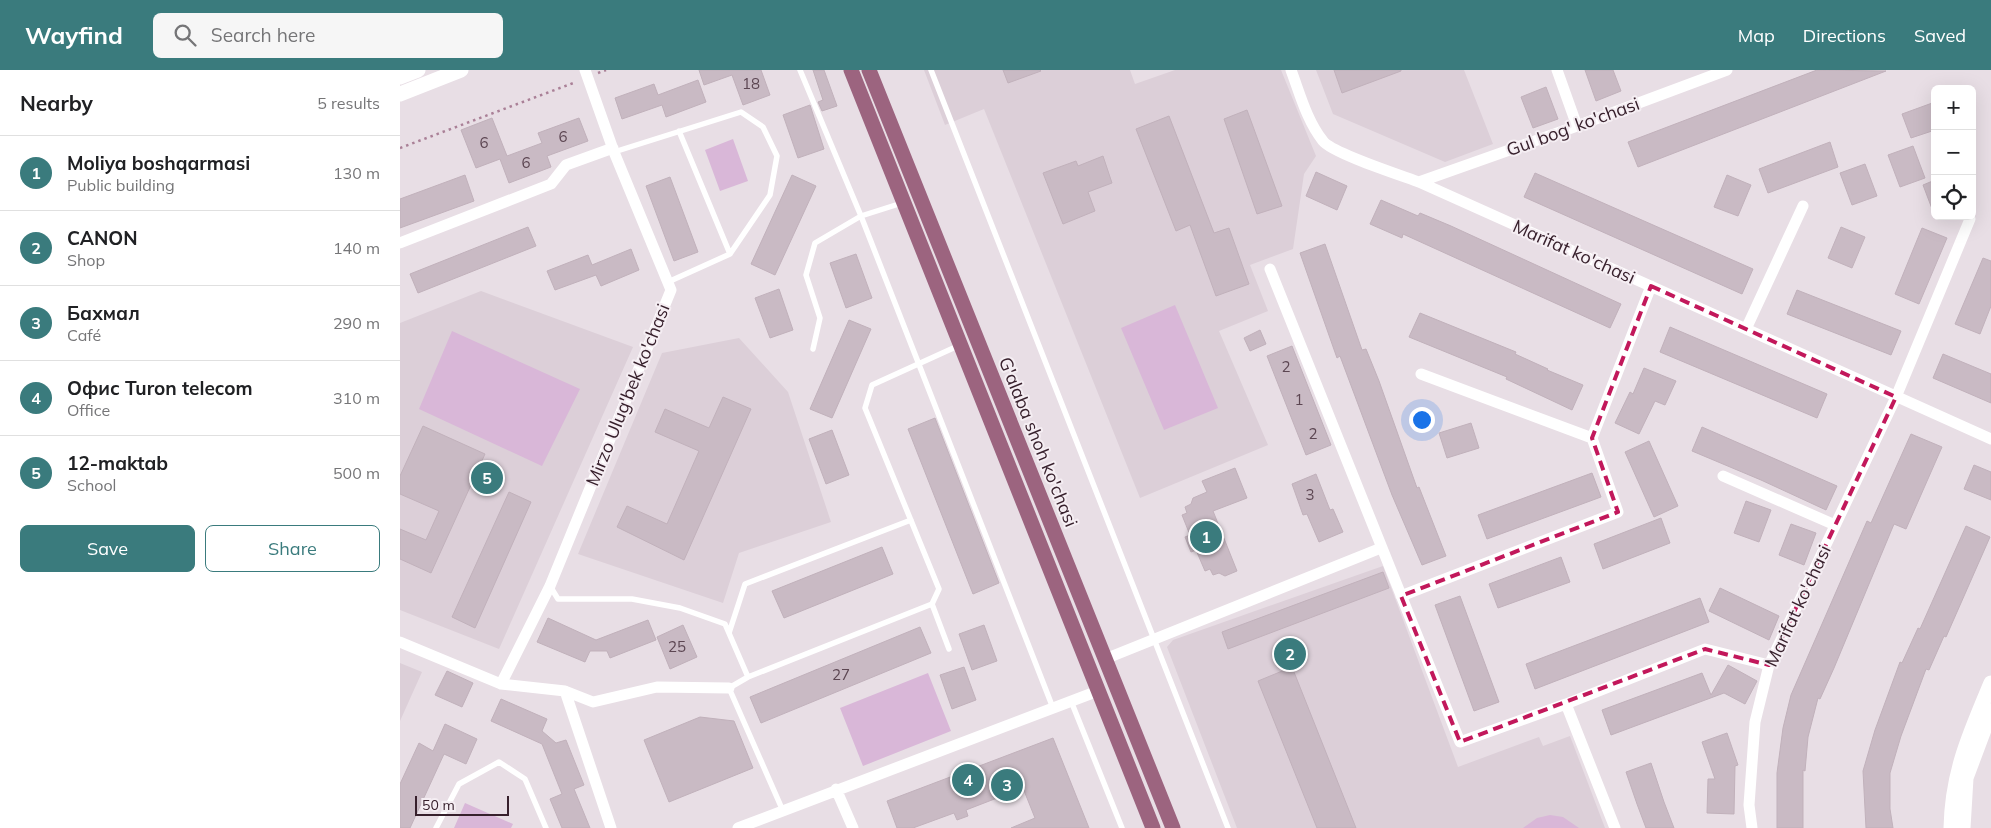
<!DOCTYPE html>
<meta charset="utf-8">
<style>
:root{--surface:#fff;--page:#f6f6f6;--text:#202124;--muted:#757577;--line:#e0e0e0;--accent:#3a7b7d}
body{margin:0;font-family:Mulish,sans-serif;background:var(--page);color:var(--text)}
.controls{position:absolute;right:15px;top:15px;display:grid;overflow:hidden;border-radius:8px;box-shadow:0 5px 20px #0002}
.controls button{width:45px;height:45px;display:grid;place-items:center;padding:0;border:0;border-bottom:1px solid var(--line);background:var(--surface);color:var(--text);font:25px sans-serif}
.scale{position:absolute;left:15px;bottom:12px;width:94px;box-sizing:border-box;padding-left:5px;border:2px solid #37202c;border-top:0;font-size:14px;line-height:18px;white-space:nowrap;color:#37202c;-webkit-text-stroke:4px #f5eef3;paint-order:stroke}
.you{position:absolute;left:1021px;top:349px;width:18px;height:18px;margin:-12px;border:4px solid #fff;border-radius:50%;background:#1a73e8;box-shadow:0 0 0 8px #1a73e833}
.badge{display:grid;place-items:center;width:32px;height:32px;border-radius:50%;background:var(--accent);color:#fff;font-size:16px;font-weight:700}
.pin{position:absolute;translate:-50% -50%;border:2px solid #fff;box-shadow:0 1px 5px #0006}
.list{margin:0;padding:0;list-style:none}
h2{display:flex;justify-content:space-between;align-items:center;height:65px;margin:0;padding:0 20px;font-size:21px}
h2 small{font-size:16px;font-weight:400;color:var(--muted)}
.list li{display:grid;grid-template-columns:32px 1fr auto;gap:15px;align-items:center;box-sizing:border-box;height:75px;padding:0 20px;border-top:1px solid var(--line)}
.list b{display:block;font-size:19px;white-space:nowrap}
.list p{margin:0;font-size:16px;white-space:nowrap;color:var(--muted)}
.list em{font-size:16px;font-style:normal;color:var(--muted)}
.actions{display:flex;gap:10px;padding:15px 20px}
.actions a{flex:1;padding:11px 0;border:1px solid var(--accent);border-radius:8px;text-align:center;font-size:18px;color:var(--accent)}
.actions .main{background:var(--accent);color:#fff}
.icon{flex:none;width:28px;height:28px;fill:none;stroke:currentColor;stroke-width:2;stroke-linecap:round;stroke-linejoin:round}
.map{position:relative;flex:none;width:1591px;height:758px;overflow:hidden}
header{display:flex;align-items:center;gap:30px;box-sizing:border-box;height:70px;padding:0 25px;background:var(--accent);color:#fff}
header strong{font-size:24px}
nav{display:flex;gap:28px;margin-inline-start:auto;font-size:18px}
.search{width:350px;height:45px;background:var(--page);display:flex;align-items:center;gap:12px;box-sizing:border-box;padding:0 18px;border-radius:8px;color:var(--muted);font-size:19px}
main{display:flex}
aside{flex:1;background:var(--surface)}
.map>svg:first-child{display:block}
.built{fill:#dccfd8}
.green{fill:#d9b7d8}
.building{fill:#c9bac4;stroke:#c1b1bb}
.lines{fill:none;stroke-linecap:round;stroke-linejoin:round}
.path{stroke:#aa8097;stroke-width:2.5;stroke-dasharray:2.5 4;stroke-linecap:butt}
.lane{stroke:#fff;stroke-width:5.5}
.street{stroke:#fff;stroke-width:11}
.secondary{stroke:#fff;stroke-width:15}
.primary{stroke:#9c647f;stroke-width:15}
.marked{fill:none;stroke:#c2185b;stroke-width:4;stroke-dasharray:10 6;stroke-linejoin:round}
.labels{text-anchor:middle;stroke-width:4;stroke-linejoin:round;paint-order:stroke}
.number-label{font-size:15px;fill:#5c4652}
.street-label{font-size:18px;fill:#37202c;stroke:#f5eef3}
</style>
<header>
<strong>Wayfind</strong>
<div class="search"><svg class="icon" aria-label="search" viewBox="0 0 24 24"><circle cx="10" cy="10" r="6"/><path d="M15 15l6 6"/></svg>Search here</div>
<nav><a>Map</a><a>Directions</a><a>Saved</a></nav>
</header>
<main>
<aside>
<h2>Nearby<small>5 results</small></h2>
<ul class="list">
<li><span class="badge">1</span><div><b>Moliya boshqarmasi</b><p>Public building</p></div><em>130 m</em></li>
<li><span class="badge">2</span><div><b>CANON</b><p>Shop</p></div><em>140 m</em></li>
<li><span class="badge">3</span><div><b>Бахмал</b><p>Café</p></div><em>290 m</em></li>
<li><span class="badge">4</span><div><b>Офис Turon telecom</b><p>Office</p></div><em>310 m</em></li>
<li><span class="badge">5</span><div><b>12-maktab</b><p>School</p></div><em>500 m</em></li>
</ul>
<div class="actions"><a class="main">Save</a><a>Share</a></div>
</aside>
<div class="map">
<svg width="1591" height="758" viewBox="0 0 1591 758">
<rect width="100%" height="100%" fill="#e8dee5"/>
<path class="built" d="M524,0H730L735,14L775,0H881L916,86L904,104L893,179L850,195L868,241L819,261L868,375L740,428L584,39L545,55Z
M916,0H1064L1093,74L1045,92L933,44Z
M81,221L233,277L99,579L0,540V253Z
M339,268L388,322L431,452L339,483L323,533L178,484L262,283Z
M983,496L1058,697L1139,667L1143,676L1170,666L1205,758H837L767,577L773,570Z
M0,593L22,602L0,651Z"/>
<path class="green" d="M333,69L348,111L320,121L305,80Z
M775,235L818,338L764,360L721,258Z
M52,261L180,319L142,396L19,339Z
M528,603L551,661L463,696L440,638Z
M65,733L113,754L111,758H54Z
M1150,745L1163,747L1179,758H1123L1137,748Z"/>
<path class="building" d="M299,0H361L370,25L343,35L332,5L304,15Z
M413,0H424L437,36L422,41L418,32L423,30Z
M603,0H640L641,1L608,13Z
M934,0H1001V1L942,23Z
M1185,0H1213L1221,21L1196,31Z
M1417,0L1486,1L1238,97L1228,72Z
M298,10L306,32L266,47L262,35L222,49L215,28L254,14L258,25Z
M1146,17L1158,49L1133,58L1121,27Z
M1535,32V60L1511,68L1502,44Z
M410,35L424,79L398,88L383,45Z
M847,40L882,136L857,144L824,49Z
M769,46L814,163L829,158L849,214L816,226L790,155L776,161L736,59Z
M92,48L107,86L142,73L138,63L179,48L188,71L147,86L151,97L109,113L100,89L76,98L61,60Z
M1430,72L1438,97L1368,123L1359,99Z
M1513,76L1525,108L1500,117L1488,85Z
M703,86L712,113L688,122L695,141L663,154L643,103L676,91L678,96Z
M1465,94L1477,126L1452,135L1440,103Z
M916,102L947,116L937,140L906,126Z
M1135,103L1353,199L1342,224L1124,127Z
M65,105L74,131L0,158V129Z
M392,105L416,116L375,205L351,194Z
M1327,105L1351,115L1338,146L1314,137Z
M270,107L298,182L274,191L246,116Z
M1535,110V144H1534L1523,115Z
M981,130L1018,146L1020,143L1051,156L1221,234L1210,258L1003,164L1002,168L970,154Z
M128,157L136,176L18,223L10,204Z
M1441,157L1465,167L1452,198L1428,188Z
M1522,158L1547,168L1519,234L1495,224Z
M925,174L962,280L966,279L979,311L1017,418L1019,417L1046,486L1022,495L992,425L940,286L937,288L900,183Z
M231,179L239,200L201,216L196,205L155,220L147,201L188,185L192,195Z
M456,184L472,228L446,238L430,193Z
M1583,188L1591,191V236L1580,264L1555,254Z
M379,219L393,260L370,268L355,228Z
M1397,220L1501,261L1491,285L1387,244Z
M1020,243L1116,282L1115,284L1148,299L1147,300L1183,315L1172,340L1106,309L1107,307L1009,267Z
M449,250L471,259L432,348L410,339Z
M1270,257L1427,324L1417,348L1260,282Z
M860,260L866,274L850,281L844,268Z
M892,276L931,375L906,385L867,286Z
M1543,284L1591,304V333L1533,308Z
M1244,298L1276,311L1265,335L1255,331L1239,364L1215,353L1230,322L1233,324Z
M323,327L351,339L284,490L217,457L227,436L267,454L299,381L255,362L265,339L309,358Z
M535,348L599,513L573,524L508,359Z
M1071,353L1079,378L1047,388L1039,363Z
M23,356L85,384L31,503L0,489V459L26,470L39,441L0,424V406Z
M1302,357L1437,416L1426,440L1361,410L1292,381Z
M432,360L449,405L426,414L409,369Z
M1511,364L1542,377L1506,459L1494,454L1434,598L1420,629L1418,628L1408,667L1405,701L1403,700V758H1377V703L1383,658L1391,625L1467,451L1471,453Z
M1249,371L1278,436L1254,447L1225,382Z
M1574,395L1591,402V430L1564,419Z
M835,398L847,428L813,441L837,501L825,506L819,503L813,505L810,499L805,501L796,480L791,482L785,467L790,465L782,445L787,443L785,437L791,434L793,428L807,422L802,411Z
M1192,403L1201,427L1087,469L1078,445Z
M916,404L930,440L933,439L943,462L919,472L907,444L903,445L892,414Z
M109,422L131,432L75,558L52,547Z
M1346,431L1371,440L1359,472L1334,463Z
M1261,448L1270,473L1203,499L1194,474Z
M1391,454L1416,463L1404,495L1379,485Z
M1566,456L1590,467L1546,567L1544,566L1529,600L1526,599L1501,666L1490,703V739L1493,758H1466L1463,701L1475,660L1500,592L1502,593L1518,558L1520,559Z
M482,477L493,504L384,548L372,521Z
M1161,487L1170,512L1098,538L1089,514Z
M983,502L989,518L828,579L822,562Z
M1320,518L1379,546L1369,570L1309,541Z
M1060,526L1099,632L1074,641L1035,535Z
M1300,528L1309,552L1135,619L1126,594Z
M148,548L196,570L248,550L256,570L210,588L207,581H190L185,592L137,572Z
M283,555L297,587L270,599L257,567Z
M584,555L597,591L572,600L559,564Z
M520,557L531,583L361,653L350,627Z
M1328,595L1357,611L1345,634L1324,623L1211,665L1202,640L1302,603L1311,625Z
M564,597L576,630L552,639L540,605Z
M892,597L956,758H917L858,611Z
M47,601L73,613L62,637L35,625Z
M101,629L147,649L142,661L156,673L166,670L184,715L174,719L190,758H162L150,729L162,724L142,674L91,651Z
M300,647L334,651L353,698L269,732L244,670Z
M45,654L77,669L66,694L44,684L10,758H0V714L19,673L33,681Z
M1327,663L1338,695L1335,696L1334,744L1307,743L1308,709H1315L1302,672Z
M653,668L689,758H611L635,748L623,718L566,740L568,746L557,750L554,743L513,758H497L487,731Z
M1251,693L1264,732L1274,758H1246L1237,734L1226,702Z"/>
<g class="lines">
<path class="path" d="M198,3L206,0
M0,78L176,12"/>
<path class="lane" d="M400,0L461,146L653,638
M531,0L828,758
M279,61L330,184
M214,82L341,42L363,57L377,86L370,125L330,184L268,212
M413,279L420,248L406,205L415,173L461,146L502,133
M150,516L158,529H232L280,538L325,554L348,607
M532,534L549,579
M329,563L345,514L511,450
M671,631L722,758
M383,741L329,618L348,607L532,534L539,519L465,338L472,315L560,275
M36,758L59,714L99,692L125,709L146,758"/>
<path class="street" d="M891,0C900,24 907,51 923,71C932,83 1000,105 1019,112L1591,369
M1157,0L1177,56
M1019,112L1177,56L1327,0
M0,173L151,114L166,95L213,78
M870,199L1060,672L1166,634L1305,579L1369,595
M1346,259L1403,136
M1021,304L1192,368
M1323,406L1435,455
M1001,526L1218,442L1192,368L1251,216
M0,572L101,614L165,621L193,632L257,617L329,618
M705,589L981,478
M101,614L150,516L271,220L214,82L185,0
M165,621L211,758
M1166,634L1215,758
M436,719L453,758
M338,758L698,621
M1352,758L1349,735L1355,652L1369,595L1496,327L1570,149L1569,146"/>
<path class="secondary" d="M0,7L18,0
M0,24L61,0
M1551,758C1552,702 1570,663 1591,613
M1563,758L1566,708L1591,641"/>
<path class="primary" d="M451,0L753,758
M469,0L773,758"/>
</g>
<path class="marked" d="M1251,216L1496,327L1369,595L1305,579L1060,672L1001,526L1218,442L1192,368Z"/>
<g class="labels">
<g class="number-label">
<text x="351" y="19">18</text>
<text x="163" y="72">6</text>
<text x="84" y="78">6</text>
<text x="126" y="98">6</text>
<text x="886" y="302">2</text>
<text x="899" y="335">1</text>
<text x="913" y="369">2</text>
<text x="910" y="430">3</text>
<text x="277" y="582">25</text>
<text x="441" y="610">27</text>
</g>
<g class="street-label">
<text transform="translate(1173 57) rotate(-20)" y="6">Gul bog' ko'chasi</text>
<text transform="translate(1174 182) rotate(24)" y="6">Marifat ko'chasi</text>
<text transform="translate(228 325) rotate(-68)" y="6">Mirzo Ulug'bek ko'chasi</text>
<text transform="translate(638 372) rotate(68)" y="6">G'alaba shoh ko'chasi</text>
<text transform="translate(1398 536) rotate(-65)" y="6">Marifat ko'chasi</text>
</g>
</g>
</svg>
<div class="controls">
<button>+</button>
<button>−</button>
<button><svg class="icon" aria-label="locate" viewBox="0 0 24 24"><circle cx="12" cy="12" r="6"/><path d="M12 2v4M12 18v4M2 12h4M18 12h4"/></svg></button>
</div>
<div class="scale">50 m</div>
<div class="you"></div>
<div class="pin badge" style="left:806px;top:467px">1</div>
<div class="pin badge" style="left:890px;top:584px">2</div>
<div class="pin badge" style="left:607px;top:715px">3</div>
<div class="pin badge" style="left:568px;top:710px">4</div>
<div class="pin badge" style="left:87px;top:408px">5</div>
</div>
</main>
